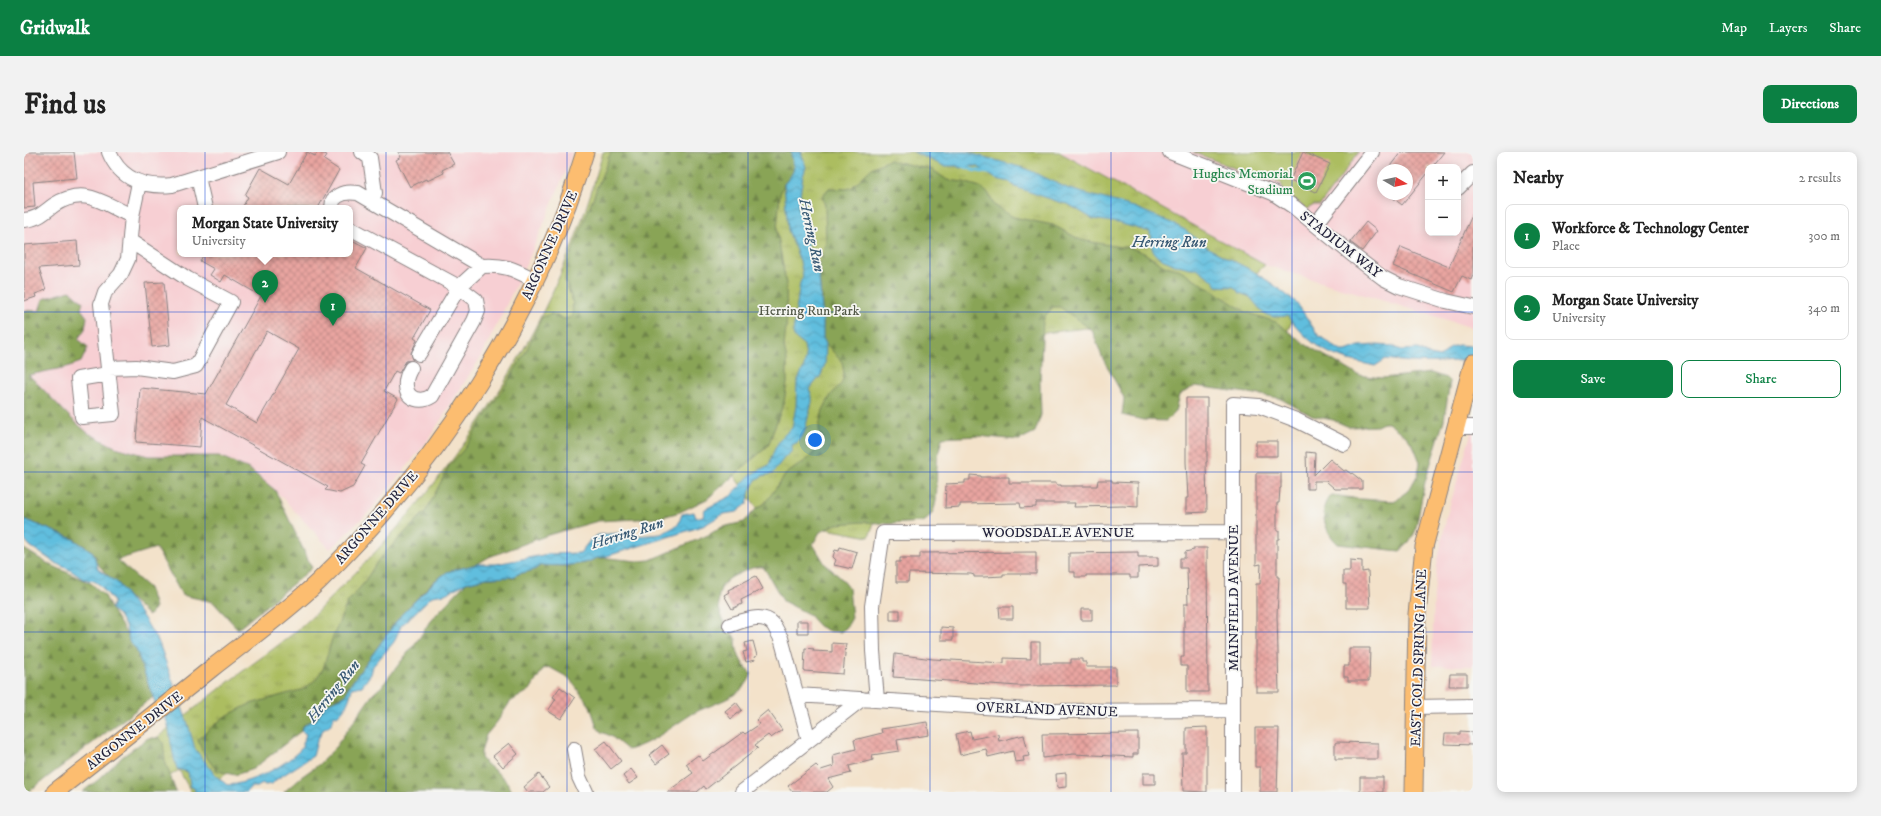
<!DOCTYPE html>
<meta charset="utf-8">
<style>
:root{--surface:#fff;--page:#f2f2f2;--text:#222;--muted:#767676;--line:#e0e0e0;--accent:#0b8043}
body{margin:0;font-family:"IM FELL DW Pica",serif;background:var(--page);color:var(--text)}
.controls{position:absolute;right:12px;top:12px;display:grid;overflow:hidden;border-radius:8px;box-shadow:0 2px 10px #0003}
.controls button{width:36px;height:36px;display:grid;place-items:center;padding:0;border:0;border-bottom:1px solid var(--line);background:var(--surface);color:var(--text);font:20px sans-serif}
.compass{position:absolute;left:1353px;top:12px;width:36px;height:36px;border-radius:50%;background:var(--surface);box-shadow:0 2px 10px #0003;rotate:99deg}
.you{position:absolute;left:791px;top:288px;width:14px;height:14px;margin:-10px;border:3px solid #fff;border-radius:50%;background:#1a73e8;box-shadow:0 0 0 6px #1a73e833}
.badge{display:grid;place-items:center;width:26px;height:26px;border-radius:50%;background:var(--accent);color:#fff;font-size:13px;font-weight:700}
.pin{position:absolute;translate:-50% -33px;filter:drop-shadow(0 1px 2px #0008)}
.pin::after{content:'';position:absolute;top:21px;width:14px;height:12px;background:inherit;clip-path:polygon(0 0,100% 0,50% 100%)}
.popup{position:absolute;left:153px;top:53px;width:176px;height:52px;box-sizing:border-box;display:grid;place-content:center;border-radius:8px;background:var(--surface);filter:drop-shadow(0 1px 3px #0005);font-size:13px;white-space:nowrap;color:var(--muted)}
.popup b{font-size:15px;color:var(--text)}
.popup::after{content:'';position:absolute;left:50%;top:100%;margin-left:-8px;border:8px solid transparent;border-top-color:var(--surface)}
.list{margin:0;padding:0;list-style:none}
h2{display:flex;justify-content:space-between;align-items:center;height:52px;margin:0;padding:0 16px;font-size:17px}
h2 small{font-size:13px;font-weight:400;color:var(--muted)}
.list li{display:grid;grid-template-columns:26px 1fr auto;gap:12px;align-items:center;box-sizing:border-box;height:64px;margin:0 8px 8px;padding:0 8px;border:1px solid var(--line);border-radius:8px}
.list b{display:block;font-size:15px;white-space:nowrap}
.list p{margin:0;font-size:13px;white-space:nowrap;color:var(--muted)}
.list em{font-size:13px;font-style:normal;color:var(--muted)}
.actions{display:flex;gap:8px;padding:12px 16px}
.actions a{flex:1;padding:9px 0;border:1px solid var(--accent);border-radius:8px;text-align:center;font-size:14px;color:var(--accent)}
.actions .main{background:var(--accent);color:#fff}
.map{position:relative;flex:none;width:1449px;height:640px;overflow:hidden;border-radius:8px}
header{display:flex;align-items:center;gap:24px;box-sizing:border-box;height:56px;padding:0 20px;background:var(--accent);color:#fff}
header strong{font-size:19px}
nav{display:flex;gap:22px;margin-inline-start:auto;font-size:14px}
.intro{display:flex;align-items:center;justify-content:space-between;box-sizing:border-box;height:96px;padding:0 24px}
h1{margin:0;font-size:28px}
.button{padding:10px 18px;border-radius:8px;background:var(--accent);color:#fff;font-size:14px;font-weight:700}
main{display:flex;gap:24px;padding:0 24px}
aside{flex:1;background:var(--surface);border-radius:8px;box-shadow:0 2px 10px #0003}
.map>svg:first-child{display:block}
.built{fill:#f7cfd3;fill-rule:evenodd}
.grass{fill:url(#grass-tufts);stroke:#67704e}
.forest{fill:url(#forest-firs);stroke:#566349}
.pitch{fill:#acbd61;stroke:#67704e}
.water{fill:url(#water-waves);stroke:#41708c}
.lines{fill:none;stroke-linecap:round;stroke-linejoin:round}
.stream{stroke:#60bede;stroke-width:3.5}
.building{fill:url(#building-cross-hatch);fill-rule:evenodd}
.minor-casing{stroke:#8a8282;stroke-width:16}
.major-casing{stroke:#8a8282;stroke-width:19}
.minor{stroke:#fff;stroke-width:14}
.major{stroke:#fcbd6f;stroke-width:17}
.grid{fill:none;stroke:#1d4ed8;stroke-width:1;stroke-opacity:0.55}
.labels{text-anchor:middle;stroke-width:3.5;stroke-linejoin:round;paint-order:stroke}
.leisure-label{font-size:14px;fill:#27864d;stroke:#f6f6f2;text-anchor:end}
.street-label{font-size:14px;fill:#22223b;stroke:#f6f6f2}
.park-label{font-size:14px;fill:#525848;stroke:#f6f6f2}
.water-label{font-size:15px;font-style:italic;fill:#385974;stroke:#f6f6f2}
</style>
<header>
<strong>Gridwalk</strong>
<nav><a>Map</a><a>Layers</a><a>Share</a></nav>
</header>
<div class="intro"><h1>Find us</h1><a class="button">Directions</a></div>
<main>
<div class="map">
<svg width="1449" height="640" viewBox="0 0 1449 640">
<defs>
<pattern id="grass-tufts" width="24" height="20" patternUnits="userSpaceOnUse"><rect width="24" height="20" fill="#acbd61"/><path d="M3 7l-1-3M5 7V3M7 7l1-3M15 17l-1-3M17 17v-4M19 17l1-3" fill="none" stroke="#94a255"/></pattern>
<pattern id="forest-firs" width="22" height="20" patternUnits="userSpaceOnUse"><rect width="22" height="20" fill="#89a457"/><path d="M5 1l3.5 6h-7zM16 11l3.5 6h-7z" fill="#708549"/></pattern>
<pattern id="water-waves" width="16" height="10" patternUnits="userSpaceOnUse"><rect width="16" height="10" fill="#60bede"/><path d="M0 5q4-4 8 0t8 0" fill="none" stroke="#4f9ab5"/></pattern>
<pattern id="building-cross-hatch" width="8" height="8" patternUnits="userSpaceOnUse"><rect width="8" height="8" fill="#e9a5a0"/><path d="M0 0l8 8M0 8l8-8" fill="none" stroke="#bc8684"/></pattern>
</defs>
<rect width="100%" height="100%" fill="#f6f6f2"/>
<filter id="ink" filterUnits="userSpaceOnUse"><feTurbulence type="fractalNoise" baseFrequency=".025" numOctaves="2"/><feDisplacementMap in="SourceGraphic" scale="8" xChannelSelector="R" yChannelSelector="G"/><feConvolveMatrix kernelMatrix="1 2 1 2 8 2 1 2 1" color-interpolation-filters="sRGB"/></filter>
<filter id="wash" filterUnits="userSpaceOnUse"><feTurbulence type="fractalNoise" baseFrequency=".012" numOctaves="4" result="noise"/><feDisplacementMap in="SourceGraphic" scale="16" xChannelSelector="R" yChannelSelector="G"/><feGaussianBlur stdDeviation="0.9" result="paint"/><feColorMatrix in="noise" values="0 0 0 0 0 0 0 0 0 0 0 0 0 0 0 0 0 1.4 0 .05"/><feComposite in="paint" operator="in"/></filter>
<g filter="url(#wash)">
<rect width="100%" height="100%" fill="#f3e2ca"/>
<path class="built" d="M0,0H548L545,11L508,100L458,203L402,291L346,359L306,397L251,338L225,317L195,304H123L91,295L64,281L48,267L0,218ZM156,56H326V102H156Z
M1035,0H1449V176L1241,113ZM1404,15H1434V81H1404ZM1359,18H1383V42H1359Z
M1449,275V514H1408L1410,442L1413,413L1423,363Z"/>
<path class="grass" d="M579,0H1035L1241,113L1227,126L1272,160L1238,237L1106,185L1062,176L1021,181L991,194L852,365L845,385L739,365L671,269L495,359L243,594L176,640H167L155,618L122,640H63C111,603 159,565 207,528C230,510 255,494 277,475C290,464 301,451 313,439C412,343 497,225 547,96C560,65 570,32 579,0Z"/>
<path class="forest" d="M587,0H767L770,11L769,22L760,32L756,42L753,78L762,132L763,165L760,195L763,208V231L760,250L744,294L683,347L656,360L635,366L574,369L524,383L465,405L453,412L423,421L410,429L377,463L324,536L322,543L301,553L292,568C286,569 279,572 277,579L229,617L211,623L193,619L178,599L174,587L200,565L226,552L280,537L290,529L299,517L308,487L323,451L339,432L355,407L402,359L425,314L440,297L484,229L502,199L518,165L528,162L540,167L548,165L549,150L541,128L543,113Z
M865,8L909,18L923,28L940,30L956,35L965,42L970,53L989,65L1029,73L1057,88L1096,95H1105L1120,101L1140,114L1155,117L1222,160L1252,170L1279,191L1334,223L1358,226L1407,221L1422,226L1426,230L1420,268L1401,330L1391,380L1385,391L1376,399L1314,392C1301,381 1292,354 1308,343L1336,347L1370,349L1385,338L1394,322L1396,310L1390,295L1383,285L1364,271H1359L1353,274L1325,275L1309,268L1288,264L1255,246L1231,242L1171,234L1155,243L1151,260L1142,269L1119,268L1098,263L1100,246L1098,242L1078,205L1068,178L1036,155H1029L1021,164L1019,169L1016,229L1017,263L1011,280L995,288L953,284L918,286C916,296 913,305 913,314C911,332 918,360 899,370L865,372L841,370L812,372L796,380L789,392L801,412L818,427L825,436L828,466L822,476L816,480L805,479L795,474L784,462L759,449L742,419L739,415C729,414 721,419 712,423C691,432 691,453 701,472C703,478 709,481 712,487C712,503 717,510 727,522C722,545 686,552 668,562C647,575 629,591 604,598L587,584L577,580L573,575L566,554L545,526L525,515L519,517L506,538L486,550L473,570L462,583L457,600V606C467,618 483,624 488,640H260L277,625L294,613L310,597L349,542L358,534L396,485L406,469L442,431L462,426L489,425L494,422L510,418L517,413L539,414L561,411L574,405L614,409L626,408L684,383L698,375L720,370L731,358L741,351L762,322L785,306L793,297L796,286L795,274L799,258L807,243L818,231L820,221L818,210L798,187L799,168L794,114L802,92L801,54L798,44L805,36L822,37L827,36L849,15Z
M46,139L59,150L57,157L63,165L61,177L54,187L64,195L57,210L43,215L5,223L48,267L64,281L91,295L124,304H195L225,317L251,338L288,416L214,477L189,450L158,443L132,396L93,408L125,436L131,455L125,464L97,438L94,431L86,426L72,410L69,400L49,387L0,367V158L15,159L19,147Z
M0,397L23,411L68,432L81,444L87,457L112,497L129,545L4,640H0Z
M124,586H135L139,590L141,609L152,640H58L74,628L98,605Z"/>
<path class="pitch" d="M1169,0H1335L1296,53H1290L1283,57L1260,40L1257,31L1244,24L1235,26Z"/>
<path class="water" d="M767,0H777L782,15L779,24L774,55L781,75L785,103L793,110L794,114L799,168V186L802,192L801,212L797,223L785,238L788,244V250L780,281L774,290L768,293V299L760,306L748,322L738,324L732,328L726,338L723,352L713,360L699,362L679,374L580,405C572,405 566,410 559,411C544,414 531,414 517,413L510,418L494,422L489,425L462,426L442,431L421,442L408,444L377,474L370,490L349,514L347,522L338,534L328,536C326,548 322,557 313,564L310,563C309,571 306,574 300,576L293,589L289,604L253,627L248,632L241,633L238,631L234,635H227L222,640H171L170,636L165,634L166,632L164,620L153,617C151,610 149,603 148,596C144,580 147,567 133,556L112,497L105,489L102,476L95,463L87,457L90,450L76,433L70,429L59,427L46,418L31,411L6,394L0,387V367L49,387L69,400L74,417L94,431L119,465L135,491L164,572L171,597L192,624L203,633C225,632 259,615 275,599C279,596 280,587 282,582L277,579C279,572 286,569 292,568L301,553L322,543L324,536L377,463L411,429L423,420L453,412H472L524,402L556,401L567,387L574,383L595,381L612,384L637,382L654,373L658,362L670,360L672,366L679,364L681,357L707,344L726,323L745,313C750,297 754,287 768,276L772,254L773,230L780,215L782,205L780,193L770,185L769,180L776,131L779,124L776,109L764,78L760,32C766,25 772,19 769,10C768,6 767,4 767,0Z
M889,0H942L1003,17L1045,37L1110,55L1146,70L1161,78L1186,97L1229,119L1250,133L1273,151L1294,183L1317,199H1322L1335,194L1352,193L1369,194L1377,198L1394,197L1403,202L1415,205L1419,203L1426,195L1434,193L1449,194V207C1418,211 1393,212 1362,207L1351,214C1334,210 1315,207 1300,198C1285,190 1274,176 1263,164L1250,165L1240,162L1226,145L1216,141L1210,135L1193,134L1190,129L1173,116C1164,117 1159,113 1150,113C1145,109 1141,109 1136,106C1126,101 1127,89 1126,80L1094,71L1069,67L1044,52L1038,51L991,35L986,30L972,27L953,14L936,16L932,14H920Z"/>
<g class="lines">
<path class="stream" d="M939,14L949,18L966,21"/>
</g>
<g id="blocks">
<path class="building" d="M0,0H50L53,26L9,30L11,55L0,56Z
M283,0L291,4L294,0L303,3L300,8L315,18L294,56H218L224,45L221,43L236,16L265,32Z
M374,0H423L430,12L418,18L420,21L403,29L402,27L386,35L372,8L377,5Z
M1279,0L1306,12L1292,40L1266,28Z
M1377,0H1420L1408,15H1404V21L1378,53L1364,42H1383V18H1363Z
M1449,61V123L1447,128L1438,124L1430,140L1369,114L1377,95L1425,115Z
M1342,70L1353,79L1338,99L1326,90Z
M326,87L343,96L332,116L406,158L390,186L393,188L387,201L389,208L382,209L375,221L371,219L360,239L374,247L337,312L341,314L329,335L316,341L301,338L304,335L178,265L176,295L112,290L116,236L182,242L237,144L201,123L197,130L186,123L190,117L176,109L180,102H326ZM243,179L275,197L233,271L202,253Z
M53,89L55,113L15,116L22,138L11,142L12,145L0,149V93Z
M140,130L146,193L128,195L121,131Z
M1162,246H1183V310H1182L1183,360L1162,361V346H1164L1162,310Z
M1232,289H1253V304H1232Z
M1282,300L1291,301L1290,323L1306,307L1320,319L1322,318L1327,322L1328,321L1338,329V337H1311L1302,329H1290V337H1283Z
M1232,321H1257V336H1256L1255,351H1253V379H1255V387H1253V425H1255L1253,463L1255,540H1232V432H1236L1237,412L1232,413Z
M946,323L957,324V325H985V331H1032V333H1037V334H1073L1074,328H1088V330L1114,331V355L1099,354L1050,355L1051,351H1012V355L997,356L996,351L936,352V355L921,356L922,332L941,331V328H946Z
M816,395L833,400L828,417L810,413L812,408L809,405L811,398L815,399Z
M1170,396H1183L1184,540H1163V514H1157V505H1160V452H1164L1163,416H1156V406H1161V400L1170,398Z
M1012,400V422H979V424L960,425H950V423L947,422L885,421L884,430H872V410H876V406H896V401Z
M1114,400V405H1134V414L1114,415V426H1106V423H1062V425H1051V420H1045V401Z
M1326,408L1338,409V420L1344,419L1346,456H1322V432H1319V419H1326Z
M732,424L739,437L717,448L718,452L708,457L700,443L705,440L704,438Z
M975,455H989V467H976Z
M1057,457H1068V468H1057Z
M866,458H876V468H866Z
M773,469H784V481H773Z
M917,475L929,476V488H917Z
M729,489L733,504L730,505L731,508L722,510L719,500L723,499L721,491Z
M1007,490H1016V511H1047V507H1058V510H1062V515H1092V533L994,534L869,525L871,502L909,507L980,511V506L1007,507Z
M808,491L822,492L819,522L780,519L781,496L790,497L789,499L808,500Z
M1325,496H1346L1345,529H1324V525H1320V514H1325Z
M1426,522H1443V534H1425Z
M536,535L551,546L537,567L524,559L532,547L529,545Z
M712,550L718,558L707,567L701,559Z
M744,558L758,578L747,586L744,583L731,593L734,596L682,637L680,634L673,640H643L669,621L662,612L674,603L679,609L719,580L721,582L736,572L732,568Z
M903,570L905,583L873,588L875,599L848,603L849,608L825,614L827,621L804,627L809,635L803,640H769L764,634L792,613L797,618L810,614L809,603L832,597L830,588L858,581L857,577Z
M1183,575V640L1159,639L1158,601H1162V576Z
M1231,576H1255L1253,640H1236V615H1231Z
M946,579L948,587L974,582L975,589L1000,583L1005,604L999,605L1000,609L991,610L989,599L964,605L962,597L936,603L932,582Z
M1436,579L1449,580V593L1420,592L1421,582H1436Z
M1114,581V602H1109V605L1049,602L1019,606L1018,582Z
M582,589L597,609L587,617L571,597Z
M1313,590L1354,591V607H1311V591Z
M485,591L494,602L479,615L469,604Z
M638,593L645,602L632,612L625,603Z
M607,617L614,626L605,632L599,624Z
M1042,621V635L1033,636L1032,622Z
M1119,621H1131V632H1119Z
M515,622L525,635L519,640H504L500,635Z
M1336,625H1359V640H1336Z"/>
</g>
</g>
<g filter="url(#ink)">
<use href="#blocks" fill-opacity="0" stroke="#8a8282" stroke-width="1"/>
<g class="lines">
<defs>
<path id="minor" d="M85,0C96,27 120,36 148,33L254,0
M338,0L346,6L351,41L347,48
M1146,0L1249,41L1270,55L1330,104L1359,126L1375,134L1422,149L1449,155
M174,25L181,56
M1434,36L1449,21
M308,56L309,48C317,40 323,40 334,41L458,114C481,112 491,118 511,128
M0,68C14,67 19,61 30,53C62,33 79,52 108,64
M1292,72L1348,0
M326,76L435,135L458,114
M85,216L112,215L149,220L172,214L207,150L164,127L106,89
M387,216C384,221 381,227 382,234C383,248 397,251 408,244L450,169L454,159L452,148L435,135L395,202
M84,222L54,227L58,265L89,262L77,152L81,140L97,122L104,107L108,64L115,31
M1431,275H1449
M706,473C719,469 738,460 749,472C752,476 754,482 757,486L785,588
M773,543L1021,559L1208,558
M853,548L849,499L848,454L859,381L1209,380
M1390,555L1449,554
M550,597L555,625L562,640
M718,640L838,547
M1209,640V252L1235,254L1272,268L1320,292"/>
<path id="major" d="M31,640C83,599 136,558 188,516C224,488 261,461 294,430C414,314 513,160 561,0
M1390,640L1393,462L1400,395L1449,211"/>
</defs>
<use href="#minor" class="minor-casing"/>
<use href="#major" class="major-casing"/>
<use href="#minor" class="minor"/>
<use href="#major" class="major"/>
</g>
</g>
<path class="grid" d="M181,0V640M362,0V640M543,0V640M724,0V640M906,0V640M1087,0V640M1268,0V640M0,160H1449M0,320H1449M0,480H1449"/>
<defs>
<symbol id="stadium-disc" viewBox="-11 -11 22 22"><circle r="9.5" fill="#2e9e5b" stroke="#f6f6f2"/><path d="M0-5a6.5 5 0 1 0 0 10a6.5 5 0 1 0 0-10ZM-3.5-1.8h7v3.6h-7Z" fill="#fff"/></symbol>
</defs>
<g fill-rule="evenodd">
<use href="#stadium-disc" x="1272" y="18" width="22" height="22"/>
</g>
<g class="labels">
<g class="leisure-label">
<text x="1269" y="26">Hughes Memorial<tspan x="1269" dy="16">Stadium</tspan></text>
</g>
<g class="street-label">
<text transform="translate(1317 92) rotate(38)" y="5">STADIUM WAY</text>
<text transform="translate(525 93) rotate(-66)" y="5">ARGONNE DRIVE</text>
<text transform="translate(352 365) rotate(-49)" y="5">ARGONNE DRIVE</text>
<text x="1034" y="385">WOODSDALE AVENUE</text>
<text transform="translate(1209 446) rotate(-90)" y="5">MAINFIELD AVENUE</text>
<text transform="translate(1394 506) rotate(-88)" y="5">EAST COLD SPRING LANE</text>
<text transform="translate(1023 557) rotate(2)" y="5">OVERLAND AVENUE</text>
<text transform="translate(110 578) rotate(-38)" y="5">ARGONNE DRIVE</text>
</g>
<g class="park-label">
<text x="785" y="163">Herring Run Park</text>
</g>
<g class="water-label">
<text transform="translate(788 83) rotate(78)" y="5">Herring Run</text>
<text x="1145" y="95">Herring Run</text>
<text transform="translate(603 381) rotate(-17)" y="5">Herring Run</text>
<text transform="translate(309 539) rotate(-51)" y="5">Herring Run</text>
</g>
</g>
</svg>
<div class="controls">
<button>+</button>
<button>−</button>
</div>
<svg class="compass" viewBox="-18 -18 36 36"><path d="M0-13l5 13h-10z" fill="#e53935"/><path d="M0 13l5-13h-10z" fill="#767676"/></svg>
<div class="you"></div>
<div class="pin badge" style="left:309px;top:174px">1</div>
<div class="pin badge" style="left:241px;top:151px">2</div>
<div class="popup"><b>Morgan State University</b>University</div>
</div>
<aside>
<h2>Nearby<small>2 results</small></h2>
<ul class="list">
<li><span class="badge">1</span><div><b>Workforce &amp; Technology Center</b><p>Place</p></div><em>300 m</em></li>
<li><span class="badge">2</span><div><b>Morgan State University</b><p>University</p></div><em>340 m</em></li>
</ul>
<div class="actions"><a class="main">Save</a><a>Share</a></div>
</aside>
</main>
